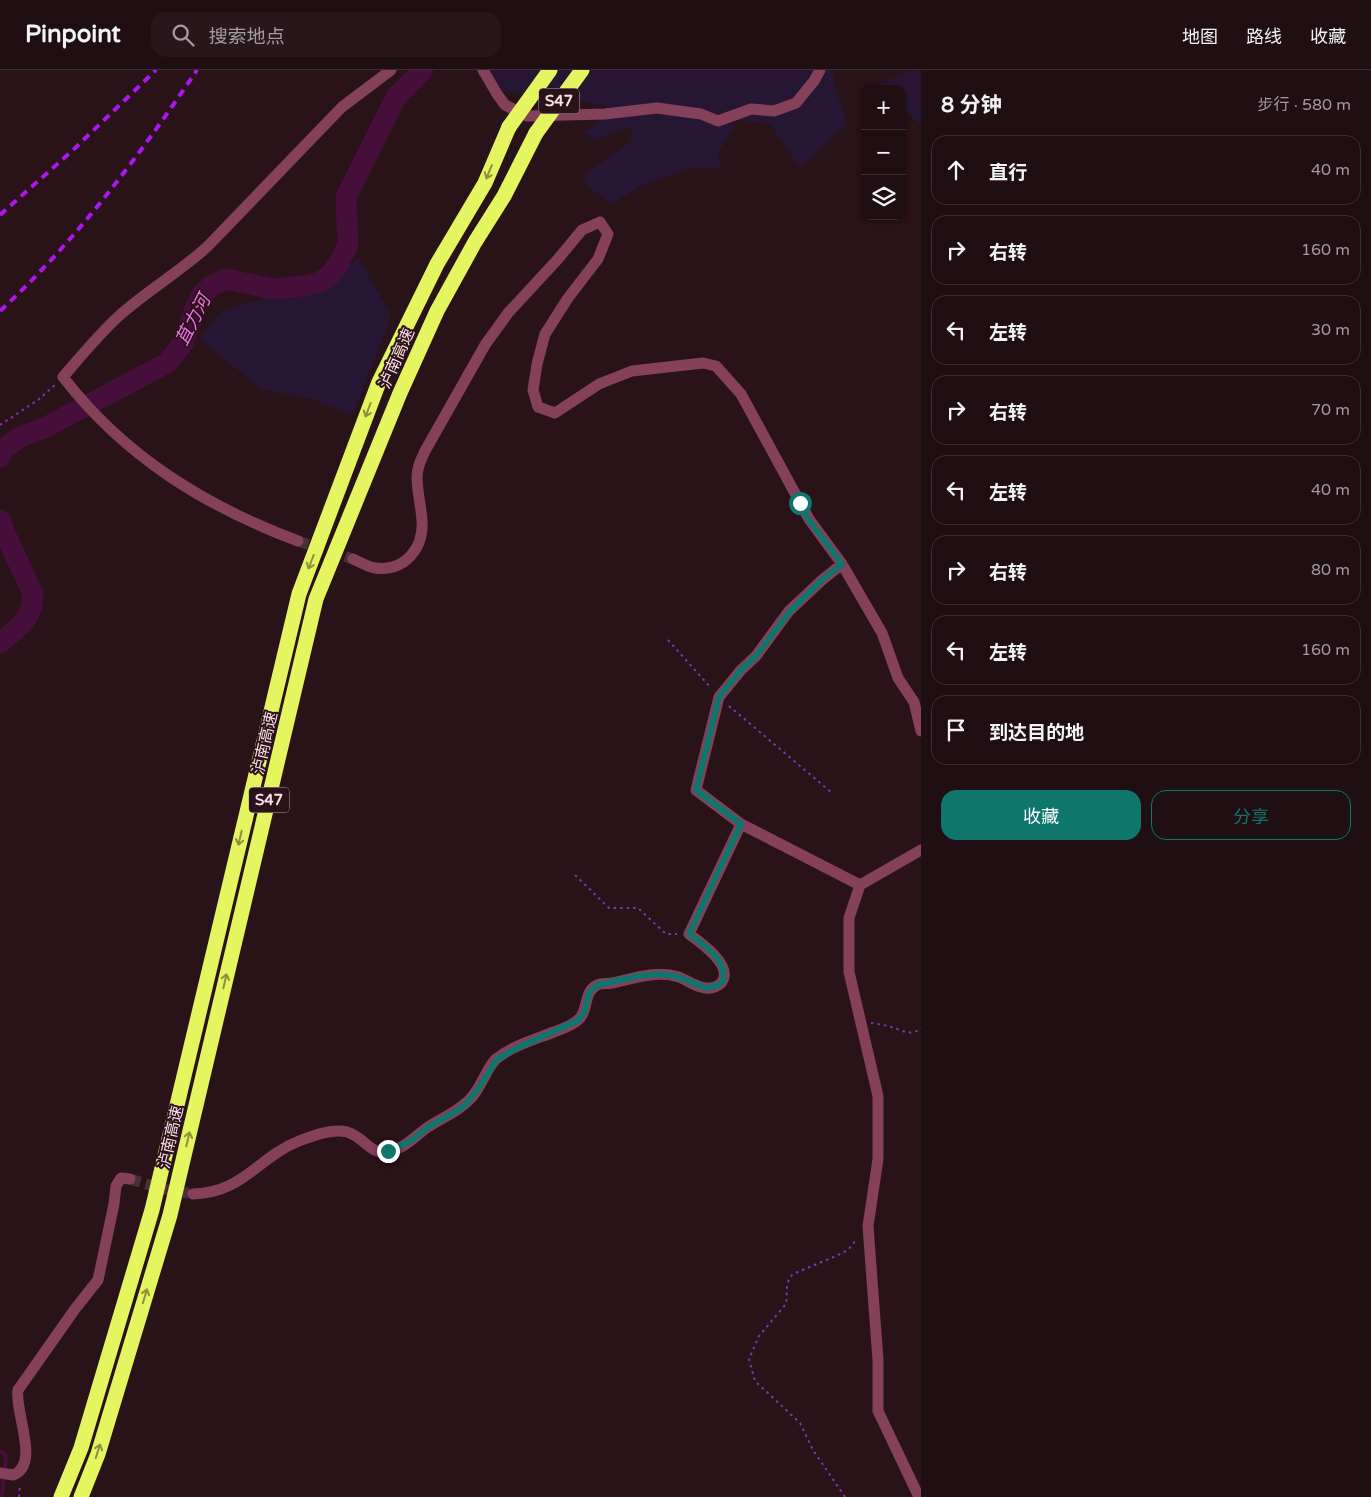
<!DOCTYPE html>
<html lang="zh">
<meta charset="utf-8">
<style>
:root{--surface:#1f0e12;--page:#27171b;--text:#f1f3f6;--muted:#a19c9f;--line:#3c2e32;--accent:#0f766e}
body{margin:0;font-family:"Varela Round","Noto Sans SC",sans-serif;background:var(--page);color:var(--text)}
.controls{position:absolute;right:15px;top:15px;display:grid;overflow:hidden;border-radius:10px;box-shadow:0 1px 4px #0004}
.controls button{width:45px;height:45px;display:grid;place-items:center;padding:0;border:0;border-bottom:1px solid var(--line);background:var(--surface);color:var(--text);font:25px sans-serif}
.stop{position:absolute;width:15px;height:15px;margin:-11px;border:4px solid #0f766e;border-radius:50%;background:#fff}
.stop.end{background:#0f766e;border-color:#fff;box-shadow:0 1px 5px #0008}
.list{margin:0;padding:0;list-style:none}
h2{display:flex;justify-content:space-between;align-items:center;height:65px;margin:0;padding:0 20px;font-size:21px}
h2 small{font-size:16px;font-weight:400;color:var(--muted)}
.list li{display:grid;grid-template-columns:32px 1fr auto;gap:15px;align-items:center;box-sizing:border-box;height:70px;margin:0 10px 10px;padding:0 10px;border:1px solid var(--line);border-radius:15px}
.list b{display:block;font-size:19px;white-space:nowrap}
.list em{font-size:16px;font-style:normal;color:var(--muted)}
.actions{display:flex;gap:10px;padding:15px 20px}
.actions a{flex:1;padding:11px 0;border:1px solid var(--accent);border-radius:15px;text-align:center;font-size:18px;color:var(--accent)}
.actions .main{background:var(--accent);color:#fff}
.icon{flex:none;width:28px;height:28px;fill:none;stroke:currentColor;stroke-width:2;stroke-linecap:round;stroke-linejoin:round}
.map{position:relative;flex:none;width:921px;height:1427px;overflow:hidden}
header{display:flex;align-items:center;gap:30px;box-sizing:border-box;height:70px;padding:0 25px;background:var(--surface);border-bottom:1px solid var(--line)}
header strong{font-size:24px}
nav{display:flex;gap:28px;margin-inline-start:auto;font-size:18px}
.search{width:350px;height:45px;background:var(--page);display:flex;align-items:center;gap:12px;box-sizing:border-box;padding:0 18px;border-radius:15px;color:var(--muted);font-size:19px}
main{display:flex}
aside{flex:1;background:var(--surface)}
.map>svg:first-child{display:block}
.green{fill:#261633}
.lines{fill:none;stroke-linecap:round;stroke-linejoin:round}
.stream{stroke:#460e3a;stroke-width:4}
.river{stroke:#460e3a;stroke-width:21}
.minor-tunnel{stroke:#493037;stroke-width:11;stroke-dasharray:11 5.5;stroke-linecap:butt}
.path{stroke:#7b38b5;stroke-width:2;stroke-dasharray:2.5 4;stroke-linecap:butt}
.minor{stroke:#85405a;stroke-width:11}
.highway{stroke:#e4f55f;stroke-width:15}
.rail{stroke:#ad15f1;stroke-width:4;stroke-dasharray:8 6;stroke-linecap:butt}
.highway-bridge{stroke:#e4f55f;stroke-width:15}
.oneway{stroke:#908f3f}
.route{stroke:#0f766e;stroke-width:6}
.labels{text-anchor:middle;stroke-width:4;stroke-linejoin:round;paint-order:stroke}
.shield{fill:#291218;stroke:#bda0a8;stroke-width:1}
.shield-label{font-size:15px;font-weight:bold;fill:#fddde6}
.street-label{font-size:16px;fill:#fddde6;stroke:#291218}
.water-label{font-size:18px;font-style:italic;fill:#f671ef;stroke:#291218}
</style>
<header>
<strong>Pinpoint</strong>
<div class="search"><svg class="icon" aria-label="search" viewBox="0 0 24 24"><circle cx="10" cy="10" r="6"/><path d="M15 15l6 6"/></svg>搜索地点</div>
<nav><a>地图</a><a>路线</a><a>收藏</a></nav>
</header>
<main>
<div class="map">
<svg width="921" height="1427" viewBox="0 0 921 1427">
<rect width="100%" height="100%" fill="#291218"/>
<path class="green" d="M475,0H835L833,7L846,54L800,98L770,54L738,50L718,84L721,98H690L640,116L612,134L584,113L586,103L631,72L632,57L594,70L583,63L618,39L579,31L495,21Z
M917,0H921V55L902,38V19H882L877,15L904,3Z
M358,187L390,243L386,261L352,345L312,329L261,319L199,269L221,241L288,221L319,217L338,208Z"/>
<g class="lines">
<path class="stream" d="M0,1381L6,1386L2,1427"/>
<path class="river" d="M0,387L3,380L18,368L46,357L167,293L183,273L196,236L202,224L213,215L226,209L273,219L303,216L317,213L329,206L338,195L348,175L346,127L396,27L423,0
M0,450L7,468L33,524C33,550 18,557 0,573"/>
<path class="minor-tunnel" d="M298,471L353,489
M130,1109L163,1119L193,1124"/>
<path class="path" d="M0,355L38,330L56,314
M668,570L711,618
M729,636L832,723
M575,805L609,838H638L666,864H677
M871,953C878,954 885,955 891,957C902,960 911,967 921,958
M19,1427L20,1414
M845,1427L813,1380L800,1353L755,1311L749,1289L759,1266L786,1234C788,1223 784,1213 793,1204L836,1186L848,1180L857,1169"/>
<path class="minor" d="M483,0L497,24L505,35L527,46L605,44L657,38L701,44L718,51L751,39L774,41L796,33L814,11L820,0
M298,471C205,436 125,387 63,307C81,286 99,264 120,245C148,220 181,201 208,176L342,37L391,0
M353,489C360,492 368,497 375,498C405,502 424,478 422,450C421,436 417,421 417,407C417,397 421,390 425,381L485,275L508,243L558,189L582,160L600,152L608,164L598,189L568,228L545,264L537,294L533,320L538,337L555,343L599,314L632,301L703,293L716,296L741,324L809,449L842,494L882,563L898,608L914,632L921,661
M842,494L822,510L789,541L756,586L741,600L719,627L696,720L741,754L860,815
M193,1124C243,1123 258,1087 299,1071C312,1066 333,1058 347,1062C370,1069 369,1092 401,1077C411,1072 419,1063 428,1057C443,1047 460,1041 472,1027C481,1017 488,996 496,989C512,976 536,969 554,962C562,959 571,956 578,950C589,941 583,922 597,915C602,913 607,914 612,913C635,908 656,900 679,907C689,911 700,920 711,918C716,917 721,915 723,910C731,894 700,872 689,864L741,754
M0,1403L13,1405C41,1395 14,1341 18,1320L75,1239L98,1210L114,1134L116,1116L121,1108L130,1109
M919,1427L878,1341V1290L868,1156L878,1089V1026L849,902V848L860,815L921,780"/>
<path class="highway" d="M61,1427L81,1378L152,1140L299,524L379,312L437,194L485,113L509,57
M81,1427L98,1384L170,1145L316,529L400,323L437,241L475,172L504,126L536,63"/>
<path class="rail" d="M0,145L73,80L156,0
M0,241C77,170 139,86 197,0"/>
<path class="highway-bridge" d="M509,57L550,0
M536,63L582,0"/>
</g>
<defs><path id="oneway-shaft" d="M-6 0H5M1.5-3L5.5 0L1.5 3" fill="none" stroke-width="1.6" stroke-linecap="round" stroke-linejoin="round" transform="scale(1.25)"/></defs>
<g class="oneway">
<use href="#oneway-shaft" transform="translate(489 102) rotate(113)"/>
<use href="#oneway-shaft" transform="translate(368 340) rotate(111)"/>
<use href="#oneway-shaft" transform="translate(311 492) rotate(111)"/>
<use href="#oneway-shaft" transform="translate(240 768) rotate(103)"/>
<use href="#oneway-shaft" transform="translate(225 911) rotate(-77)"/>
<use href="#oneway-shaft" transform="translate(188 1069) rotate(-77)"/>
<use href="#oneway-shaft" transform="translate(145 1226) rotate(-73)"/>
<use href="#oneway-shaft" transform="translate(98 1381) rotate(-72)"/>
</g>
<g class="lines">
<path class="route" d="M388,1081L409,1072L428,1057L455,1042L466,1034L478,1019L497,989L519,977L577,951L584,943L589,923L597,915L639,906L661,904L678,907L706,918L717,916L723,911C728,890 703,875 689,864L741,754L696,720L719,627L741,600L756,586L790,541L822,510L842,494L808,449L800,433"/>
</g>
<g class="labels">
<g class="shield">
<rect x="539" y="18.5" width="40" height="25" rx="4"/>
<rect x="249" y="717.5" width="40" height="25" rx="4"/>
</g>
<g class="shield-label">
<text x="559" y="36">S47</text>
<text x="269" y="735">S47</text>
</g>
<g class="street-label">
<text transform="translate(396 288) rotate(-66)" y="6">泸南高速</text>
<text transform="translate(264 673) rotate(-77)" y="6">泸南高速</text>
<text transform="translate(170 1067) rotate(-77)" y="6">泸南高速</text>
</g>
<g class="water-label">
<text transform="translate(193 250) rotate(-63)" y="6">苴力河</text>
</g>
</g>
</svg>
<div class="controls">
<button>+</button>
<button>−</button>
<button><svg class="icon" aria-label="layers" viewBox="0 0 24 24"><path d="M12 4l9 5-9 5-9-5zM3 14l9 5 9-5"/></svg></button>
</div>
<div class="stop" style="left:800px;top:433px"></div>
<div class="stop end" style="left:388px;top:1081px"></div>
</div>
<aside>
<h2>8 分钟<small>步行 · 580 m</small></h2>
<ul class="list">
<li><svg class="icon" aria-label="ahead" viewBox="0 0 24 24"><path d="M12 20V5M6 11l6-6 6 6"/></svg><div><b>直行</b></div><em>40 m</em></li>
<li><svg class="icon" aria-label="right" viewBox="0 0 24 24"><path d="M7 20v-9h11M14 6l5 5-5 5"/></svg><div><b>右转</b></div><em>160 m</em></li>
<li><svg class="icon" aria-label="left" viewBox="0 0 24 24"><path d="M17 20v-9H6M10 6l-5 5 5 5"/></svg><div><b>左转</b></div><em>30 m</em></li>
<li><svg class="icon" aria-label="right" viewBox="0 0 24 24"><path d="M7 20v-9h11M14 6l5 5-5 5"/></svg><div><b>右转</b></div><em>70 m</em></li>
<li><svg class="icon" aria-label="left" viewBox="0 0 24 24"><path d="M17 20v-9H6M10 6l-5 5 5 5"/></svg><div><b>左转</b></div><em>40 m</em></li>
<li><svg class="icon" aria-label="right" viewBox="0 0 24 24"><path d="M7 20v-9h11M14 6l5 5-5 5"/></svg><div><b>右转</b></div><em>80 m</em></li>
<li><svg class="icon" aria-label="left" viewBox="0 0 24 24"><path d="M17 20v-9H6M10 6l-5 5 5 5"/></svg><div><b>左转</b></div><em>160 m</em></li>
<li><svg class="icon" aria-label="arrive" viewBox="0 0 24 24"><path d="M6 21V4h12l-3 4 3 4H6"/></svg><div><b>到达目的地</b></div></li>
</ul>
<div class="actions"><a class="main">收藏</a><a>分享</a></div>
</aside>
</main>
